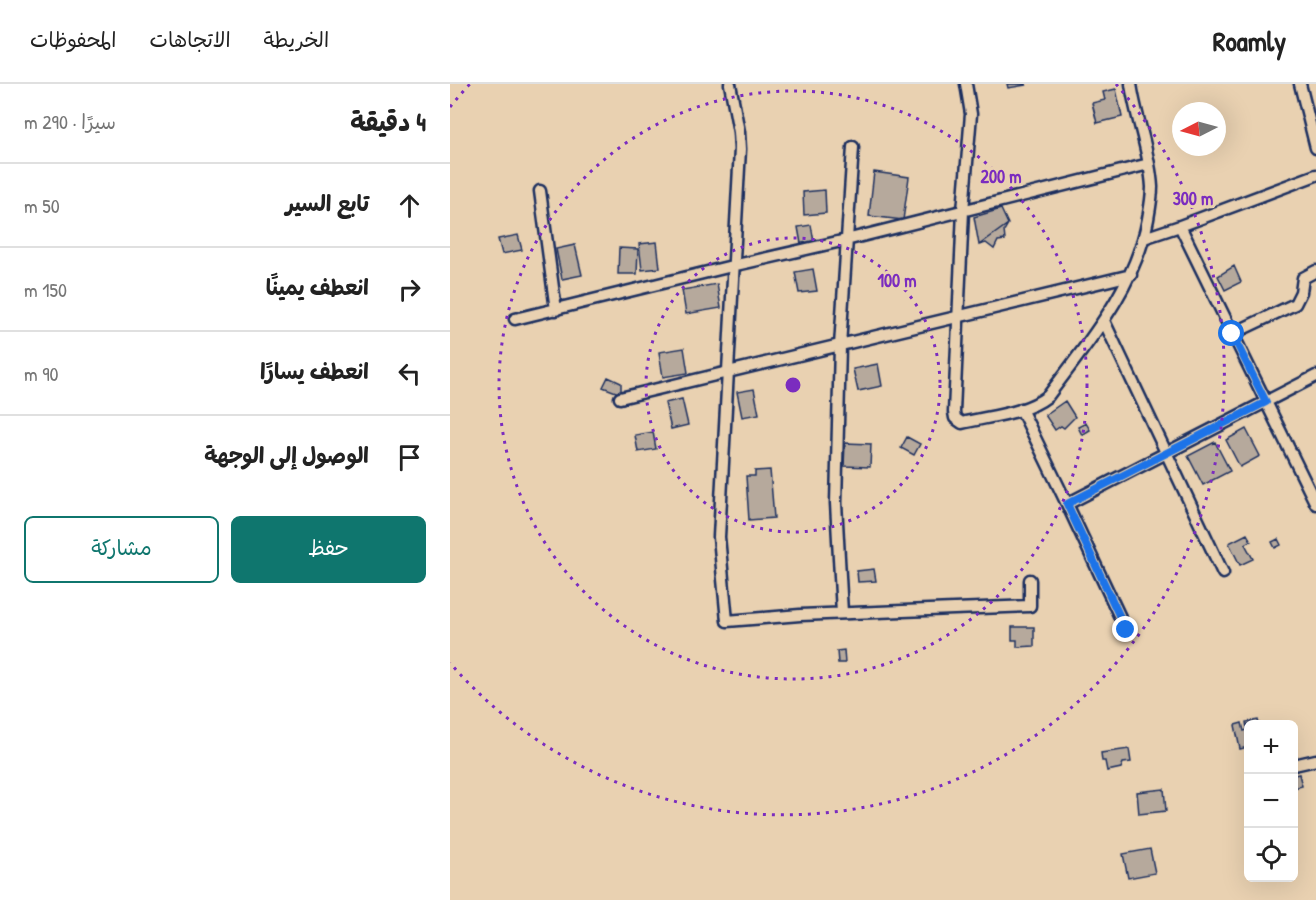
<!DOCTYPE html>
<html lang="ar">
<meta charset="utf-8">
<style>
:root{--surface:#fff;--page:#f2f2f2;--text:#222;--muted:#767676;--line:#e0e0e0;--accent:#0f766e}
body{margin:0;font-family:"Patrick Hand","Playpen Sans Arabic",sans-serif;background:var(--page);color:var(--text);direction:rtl}
.controls{position:absolute;right:18px;bottom:18px;display:grid;overflow:hidden;border-radius:9px;box-shadow:0 6px 24px #0002}
.controls button{width:54px;height:54px;display:grid;place-items:center;padding:0;border:0;border-bottom:2px solid var(--line);background:var(--surface);color:var(--text);font:30px sans-serif}
.compass{position:absolute;left:722px;top:18px;width:54px;height:54px;border-radius:50%;background:var(--surface);box-shadow:0 6px 24px #0002;rotate:264deg}
.stop{position:absolute;width:18px;height:18px;margin:-14px;border:4px solid #1a73e8;border-radius:50%;background:#fff}
.stop.end{background:#1a73e8;border-color:#fff;box-shadow:0 2px 6px #0008}
.list{margin:0;padding:0;list-style:none}
h2{display:flex;justify-content:space-between;align-items:center;height:78px;margin:0;padding:0 24px;font-size:26px}
h2 small{font-size:20px;font-weight:400;color:var(--muted)}
.list li{display:grid;grid-template-columns:39px 1fr auto;gap:18px;align-items:center;box-sizing:border-box;height:84px;padding:0 24px;border-top:2px solid var(--line)}
.list b{display:block;font-size:22px;white-space:nowrap}
.list em{font-size:20px;font-style:normal;color:var(--muted)}
.actions{display:flex;gap:12px;padding:18px 24px}
.actions a{flex:1;padding:14px 0;border:2px solid var(--accent);border-radius:9px;text-align:center;font-size:21px;color:var(--accent)}
.actions .main{background:var(--accent);color:#fff}
.icon{flex:none;width:33px;height:33px;fill:none;stroke:currentColor;stroke-width:2;stroke-linecap:round;stroke-linejoin:round}
.map{position:relative;flex:none;width:866px;height:816px;overflow:hidden;direction:ltr}
header{display:flex;align-items:center;gap:36px;box-sizing:border-box;height:84px;padding:0 30px;background:var(--surface);border-bottom:2px solid var(--line)}
header strong{font-size:28px}
nav{display:flex;gap:33px;margin-inline-start:auto;font-size:21px}
main{display:flex}
aside{flex:1;background:var(--surface)}
.map>svg:first-child{display:block}
.building{fill:#b6a99c;stroke:#1b2f5e;stroke-width:1.5}
.lines{fill:none;stroke-linecap:round;stroke-linejoin:round}
.street-casing{stroke:#1b2f5e;stroke-width:15}
.street{stroke:#e9d1b1;stroke-width:10}
.route{stroke:#1a73e8;stroke-width:8}
.ring{fill:none;stroke:#7b2cbf;stroke-width:3;stroke-dasharray:3 6}
.centre{fill:#7b2cbf;stroke:#e9d1b1;stroke-width:3}
.ring-label{font-size:18px;text-anchor:middle;font-weight:bold;fill:#7b2cbf;stroke:#e9d1b1;stroke-width:6;stroke-linejoin:round;paint-order:stroke}
</style>
<header>
<strong>Roamly</strong>
<nav><a>الخريطة</a><a>الاتجاهات</a><a>المحفوظات</a></nav>
</header>
<main>
<div class="map">
<svg width="866" height="816" viewBox="0 0 866 816">
<rect width="100%" height="100%" fill="#e9d1b1"/>
<filter id="ink" filterUnits="userSpaceOnUse"><feTurbulence type="fractalNoise" baseFrequency=".0167" numOctaves="2"/><feDisplacementMap in="SourceGraphic" scale="12" xChannelSelector="R" yChannelSelector="G"/><feConvolveMatrix kernelMatrix="1 2 1 2 8 2 1 2 1" color-interpolation-filters="sRGB"/></filter>
<g filter="url(#ink)">
<path class="building" d="M557,0H575L576,1L558,4Z
M666,5L672,33L647,39L642,19L655,16L653,8Z
M424,88L459,93L453,136L419,132Z
M375,106L376,129L354,131L353,108Z
M551,125L558,140L529,161L524,133Z
M558,140L554,147L555,156L548,157L544,165L536,159L529,161Z
M361,141L364,158L351,160L348,143Z
M68,151L72,166L52,170L48,155Z
M207,158L210,184L192,186L189,160Z
M125,161L132,191L112,195L106,165Z
M169,164L188,165L187,190H168Z
M784,182L791,198L775,206L768,192Z
M363,185L367,207L349,209L345,188Z
M267,200L271,224L236,230L232,206Z
M234,264L238,289L213,293L209,268Z
M428,280L432,302L408,307L403,285Z
M158,293L171,299V310L153,303Z
M304,305L309,330L292,333L287,308Z
M232,315L238,341L221,345L215,319Z
M615,317L625,333L614,344L611,342L605,346L595,331Z
M636,339L640,346L632,351L628,343Z
M796,345L810,372L790,383L776,356Z
M203,348L206,365L188,368L185,351Z
M457,353L470,360L464,371L451,364Z
M765,358L780,387L753,401L738,372Z
M395,359L421,360L420,383L394,382Z
M320,386L324,434L299,436L296,392H305V387Z
M797,450L801,457L795,460L803,475L790,481L779,459Z
M828,455L831,461L825,464L822,458Z
M424,485L426,497L408,498L407,487Z
M562,543H584V562L567,563V556H562Z
M394,566L395,579H388L387,567Z
M808,636L809,640H798V663L790,665L785,641L792,639L794,647L797,646L796,638Z
M679,665L681,678L673,679L671,684L657,687L655,677H652L651,669Z
M849,690L852,702L844,704V691Z
M714,705L716,727L689,730L687,708Z
M700,765L705,789L678,794L673,770Z"/>
<g class="lines">
<defs>
<path id="street" d="M280,0L289,48L290,65L269,453L277,537L350,531L580,522V496
M516,0L521,30L513,127L504,328L505,334L512,339C540,332 575,330 598,312C639,257 685,204 698,135C700,124 702,113 702,103C700,68 686,35 681,0
M850,0L866,64
M866,91L730,142L866,420
M90,107L106,226
M694,154L730,142
M65,235L282,182L396,156L699,80
M654,237L773,489
M782,250L845,220L851,208L853,194L866,187
M170,314L681,191
M571,325L617,420L866,292
M617,420L676,546
M392,529L386,419L390,262L403,63
M844,681L866,676"/>
</defs>
<use href="#street" class="street-casing"/>
<use href="#street" class="street"/>
</g>
</g>
<g class="lines" filter="url(#ink)">
<path class="route" d="M676,546L617,420L816,318L782,250"/>
</g>
<g class="ring">
<circle cx="343" cy="301" r="147"/>
<circle cx="343" cy="301" r="294"/>
<path d="M0 23A441 441 0 0 1 20 0M666 0A441 441 0 1 1 0 579"/>
</g>
<circle cx="343" cy="301" r="9" class="centre"/>
<g class="ring-label">
<text x="551" y="99">200 m</text>
<text x="743" y="121">300 m</text>
<text x="447" y="203">100 m</text>
</g>
</svg>
<div class="controls">
<button>+</button>
<button>−</button>
<button><svg class="icon" aria-label="locate" viewBox="0 0 24 24"><circle cx="12" cy="12" r="6"/><path d="M12 2v4M12 18v4M2 12h4M18 12h4"/></svg></button>
</div>
<svg class="compass" viewBox="-18 -18 36 36"><path d="M0-13l5 13h-10z" fill="#e53935"/><path d="M0 13l5-13h-10z" fill="#767676"/></svg>
<div class="stop" style="left:782px;top:250px"></div>
<div class="stop end" style="left:676px;top:546px"></div>
</div>
<aside>
<h2>4 دقيقة<small>سيرًا · 290 m</small></h2>
<ul class="list">
<li><svg class="icon" aria-label="ahead" viewBox="0 0 24 24"><path d="M12 20V5M6 11l6-6 6 6"/></svg><div><b>تابع السير</b></div><em>50 m</em></li>
<li><svg class="icon" aria-label="right" viewBox="0 0 24 24"><path d="M7 20v-9h11M14 6l5 5-5 5"/></svg><div><b>انعطف يمينًا</b></div><em>150 m</em></li>
<li><svg class="icon" aria-label="left" viewBox="0 0 24 24"><path d="M17 20v-9H6M10 6l-5 5 5 5"/></svg><div><b>انعطف يسارًا</b></div><em>90 m</em></li>
<li><svg class="icon" aria-label="arrive" viewBox="0 0 24 24"><path d="M6 21V4h12l-3 4 3 4H6"/></svg><div><b>الوصول إلى الوجهة</b></div></li>
</ul>
<div class="actions"><a class="main">حفظ</a><a>مشاركة</a></div>
</aside>
</main>
